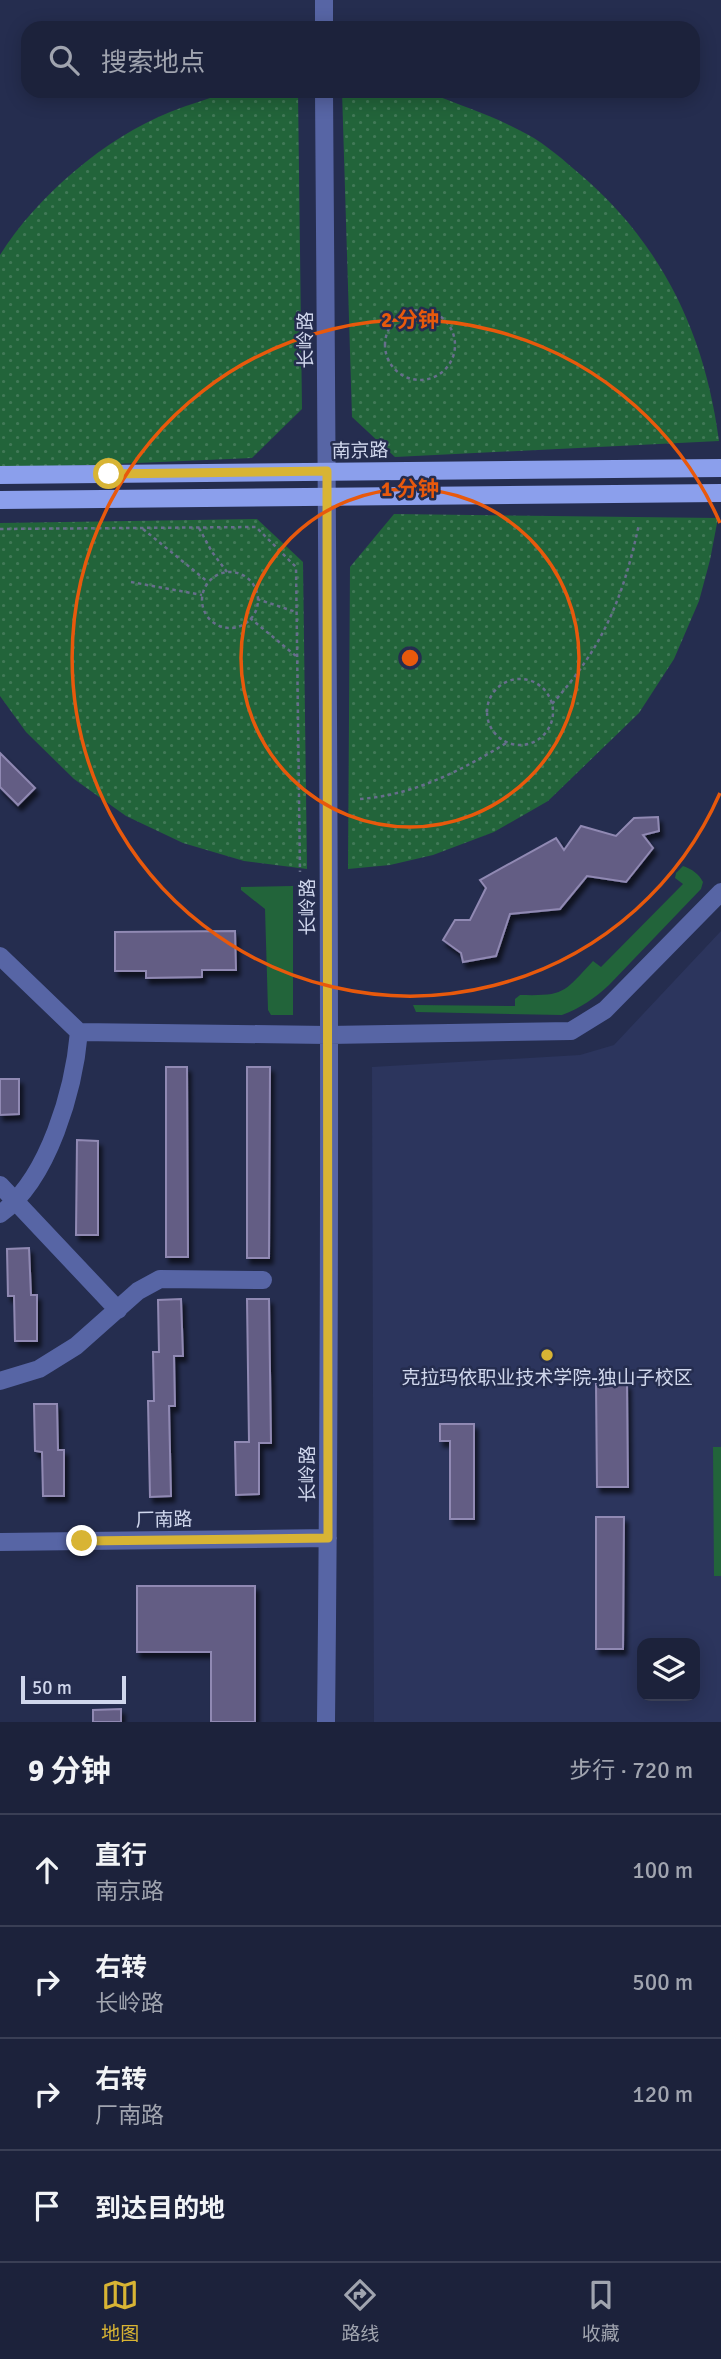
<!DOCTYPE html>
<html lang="zh">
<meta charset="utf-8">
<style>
:root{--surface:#1c223b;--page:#292f46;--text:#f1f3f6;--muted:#a0a4af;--line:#3a3f55;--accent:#d8b434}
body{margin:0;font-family:Signika,"Noto Sans SC",sans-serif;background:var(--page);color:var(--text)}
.controls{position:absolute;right:21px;bottom:21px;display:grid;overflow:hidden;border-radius:14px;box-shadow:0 4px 18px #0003}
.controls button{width:63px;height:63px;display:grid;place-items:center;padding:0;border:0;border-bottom:2px solid var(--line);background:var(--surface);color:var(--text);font:35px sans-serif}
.scale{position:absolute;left:21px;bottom:18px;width:105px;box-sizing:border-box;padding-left:7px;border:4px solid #d0d7ed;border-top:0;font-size:19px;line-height:24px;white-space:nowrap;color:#d0d7ed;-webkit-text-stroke:5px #252d4f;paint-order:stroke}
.stop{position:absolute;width:21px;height:21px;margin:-16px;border:5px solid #d8b434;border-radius:50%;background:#fff}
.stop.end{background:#d8b434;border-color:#fff;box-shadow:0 2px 7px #0008}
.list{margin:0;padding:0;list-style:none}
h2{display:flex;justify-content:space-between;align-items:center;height:91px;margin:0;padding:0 28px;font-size:30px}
h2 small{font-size:23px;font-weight:400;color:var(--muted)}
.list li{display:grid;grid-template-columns:46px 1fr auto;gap:21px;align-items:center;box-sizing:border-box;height:112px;padding:0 28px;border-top:2px solid var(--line)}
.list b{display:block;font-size:26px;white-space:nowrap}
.list p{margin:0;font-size:23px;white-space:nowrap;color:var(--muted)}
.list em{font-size:23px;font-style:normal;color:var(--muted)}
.icon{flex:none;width:38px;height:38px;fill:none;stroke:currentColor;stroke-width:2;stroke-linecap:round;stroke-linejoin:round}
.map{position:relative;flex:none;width:721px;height:1722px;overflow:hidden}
.search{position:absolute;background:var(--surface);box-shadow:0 4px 18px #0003;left:21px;right:21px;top:21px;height:77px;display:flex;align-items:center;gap:18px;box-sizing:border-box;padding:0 24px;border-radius:21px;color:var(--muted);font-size:26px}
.sheet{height:539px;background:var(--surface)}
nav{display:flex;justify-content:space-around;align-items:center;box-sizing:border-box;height:98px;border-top:2px solid var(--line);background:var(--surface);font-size:19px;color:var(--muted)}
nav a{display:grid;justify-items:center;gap:4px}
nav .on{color:var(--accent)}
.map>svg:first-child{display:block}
.built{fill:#2c355d;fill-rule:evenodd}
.green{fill:#22643a}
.park{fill:url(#park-dots)}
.building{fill:#645d84;stroke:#9089b3;stroke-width:2;filter:url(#shadow)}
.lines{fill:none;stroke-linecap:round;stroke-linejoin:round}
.path{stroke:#676e8c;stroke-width:2.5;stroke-dasharray:3.5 3.5;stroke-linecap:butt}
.minor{stroke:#5765a5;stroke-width:18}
.major{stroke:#8b9fec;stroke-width:18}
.route{stroke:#d8b434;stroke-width:9}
.ring{fill:none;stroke:#e8590c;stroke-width:3.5}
.poi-dot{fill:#d8b434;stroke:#252d4f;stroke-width:2.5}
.labels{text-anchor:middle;stroke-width:5;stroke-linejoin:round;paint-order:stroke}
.street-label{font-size:19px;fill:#d0d7ed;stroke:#252d4f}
.poi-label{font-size:19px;fill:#d0d7ed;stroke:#252d4f}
.centre{fill:#e8590c;stroke:#252d4f;stroke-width:3.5}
.ring-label{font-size:21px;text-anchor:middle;font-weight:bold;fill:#e8590c;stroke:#252d4f;stroke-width:5;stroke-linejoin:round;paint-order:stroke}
</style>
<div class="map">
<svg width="721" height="1722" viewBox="0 0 721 1722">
<defs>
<pattern id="park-dots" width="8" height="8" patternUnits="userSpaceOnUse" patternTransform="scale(1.75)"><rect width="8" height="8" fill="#22643a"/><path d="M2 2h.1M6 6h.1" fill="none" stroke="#417957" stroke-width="1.8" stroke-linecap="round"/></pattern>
<filter id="shadow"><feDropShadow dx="3.5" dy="5.5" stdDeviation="2" flood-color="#0009"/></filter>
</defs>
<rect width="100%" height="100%" fill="#252d4f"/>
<path class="built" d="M721,931V1722H374L372,1067L580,1055L614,1045ZM642,1643H695V1696H642Z"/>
<path class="green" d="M683,866C692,869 699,874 703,882L701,889L609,985C595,998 581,1008 562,1015L416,1012L413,1005L515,1006V999L520,995C565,996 563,993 593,961L601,967L683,884L675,878L676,873Z
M293,886V1015H271L268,1010L265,909L241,890V887Z
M713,1447H721V1576H714Z"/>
<path class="park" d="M231,91H298L302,409L252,458L0,469V255C37,196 105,138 170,112C190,104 211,98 231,91Z
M342,91H420L430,93C459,105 491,115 519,130C540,140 558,155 575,170C661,241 705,333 719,441L395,457L352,417Z
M394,514L718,518L710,560L699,601L674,659L639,713L548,801L494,832L433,855L390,865L348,869L350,567Z
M257,519L303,562L307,869L244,861L183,843L126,816L74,779L26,732L0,696V523Z"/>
<path class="building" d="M0,753L35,788L18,805L0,787Z
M658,817L659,831L643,835L653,848L626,882L587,876L560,909L510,914L496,956L463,962L461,953L443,940L455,920H470L486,888L480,880L556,838L564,850L581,826L616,836L634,818Z
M235,931L236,970H202V977L146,978V971H115V932Z
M166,1067H187L188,1257H166Z
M247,1067H270L269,1258H247Z
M0,1079H19V1114L0,1115Z
M77,1140L98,1141V1235H76Z
M29,1248L31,1295H37V1341H15L14,1296H8L7,1249Z
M181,1299L183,1356H174L175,1406H169L171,1496L150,1497L148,1401H154L153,1352H159L158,1300Z
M247,1299H269L271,1443H259V1494L236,1495L235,1442H249Z
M596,1384H627L628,1487H597Z
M34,1404H57L58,1450H64V1496H43L42,1452L35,1451Z
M440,1424H474V1519H450V1441H440Z
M596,1517H624L623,1649H596Z
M137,1586H255V1722H211V1652H137Z
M121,1709V1722H93V1710Z"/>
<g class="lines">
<path class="path" d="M385 345a35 35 0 1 1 70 0a35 35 0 1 1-70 0Z
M199,528L212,552L227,572
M0,529L256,527L296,567L300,872
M143,529L208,582
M202 600a28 28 0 1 1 56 0a28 28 0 1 1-56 0Z
M131,582L202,595
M257,599L296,612
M250,618L296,656
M487 712a33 33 0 1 1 66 0a33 33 0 1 1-66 0Z
M552,704C603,647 623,599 639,524
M360,799C415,795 462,770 508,742"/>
<path class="minor" d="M324,0V28
M324,91C328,635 332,1178 326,1722
M0,956L79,1032L328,1035L571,1031L605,1010L721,892
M0,1185L118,1310
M0,1214C49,1179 74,1089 79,1032
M0,1381L39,1369L76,1346L138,1291L160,1279L263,1280
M0,1542L328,1538"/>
<path class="major" d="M0,475L721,468
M0,500L721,493"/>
</g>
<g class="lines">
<path class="route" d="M82,1541L328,1538L327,471L109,474"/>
</g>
<g class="ring">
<circle cx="410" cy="658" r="169"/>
<path d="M720 793A338 338 0 1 1 720 523"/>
</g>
<circle class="poi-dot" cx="547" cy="1355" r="7"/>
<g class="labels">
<g class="street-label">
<text transform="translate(305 340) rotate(-90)" y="7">长岭路</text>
<text transform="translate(360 450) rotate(-1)" y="7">南京路</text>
<text transform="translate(307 907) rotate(-90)" y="7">长岭路</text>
<text transform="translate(307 1474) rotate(-90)" y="7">长岭路</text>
<text transform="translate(164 1519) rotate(-1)" y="7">厂南路</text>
</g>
<g class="poi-label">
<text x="547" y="1384">克拉玛依职业技术学院-独山子校区</text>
</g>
</g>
<circle cx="410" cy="658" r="10" class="centre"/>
<g class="ring-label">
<text x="410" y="327">2 分钟</text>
<text x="410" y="496">1 分钟</text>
</g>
</svg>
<div class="controls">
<button><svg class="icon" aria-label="layers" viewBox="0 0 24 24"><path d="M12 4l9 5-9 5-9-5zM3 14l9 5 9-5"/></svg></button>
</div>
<div class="scale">50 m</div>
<div class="stop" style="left:109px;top:474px"></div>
<div class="stop end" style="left:82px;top:1541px"></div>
<div class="search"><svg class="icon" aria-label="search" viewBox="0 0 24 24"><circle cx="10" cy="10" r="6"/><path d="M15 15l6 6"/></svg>搜索地点</div>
</div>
<section class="sheet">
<h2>9 分钟<small>步行 · 720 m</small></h2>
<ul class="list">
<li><svg class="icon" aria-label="ahead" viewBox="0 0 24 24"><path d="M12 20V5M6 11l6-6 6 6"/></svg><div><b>直行</b><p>南京路</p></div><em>100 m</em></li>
<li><svg class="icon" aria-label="right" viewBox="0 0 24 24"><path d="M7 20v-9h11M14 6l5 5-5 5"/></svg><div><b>右转</b><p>长岭路</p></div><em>500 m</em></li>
<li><svg class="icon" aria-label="right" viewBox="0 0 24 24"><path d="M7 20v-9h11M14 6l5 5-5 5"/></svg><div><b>右转</b><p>厂南路</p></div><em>120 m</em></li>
<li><svg class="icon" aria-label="arrive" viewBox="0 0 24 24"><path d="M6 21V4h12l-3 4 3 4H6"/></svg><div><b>到达目的地</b></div></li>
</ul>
</section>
<nav>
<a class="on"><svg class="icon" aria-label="map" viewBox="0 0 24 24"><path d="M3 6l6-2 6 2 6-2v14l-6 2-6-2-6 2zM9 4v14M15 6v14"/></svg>地图</a>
<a><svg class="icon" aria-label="directions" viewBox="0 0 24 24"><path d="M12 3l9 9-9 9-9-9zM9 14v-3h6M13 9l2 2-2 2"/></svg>路线</a>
<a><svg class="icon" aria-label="saved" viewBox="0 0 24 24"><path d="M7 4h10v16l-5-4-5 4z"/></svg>收藏</a>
</nav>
